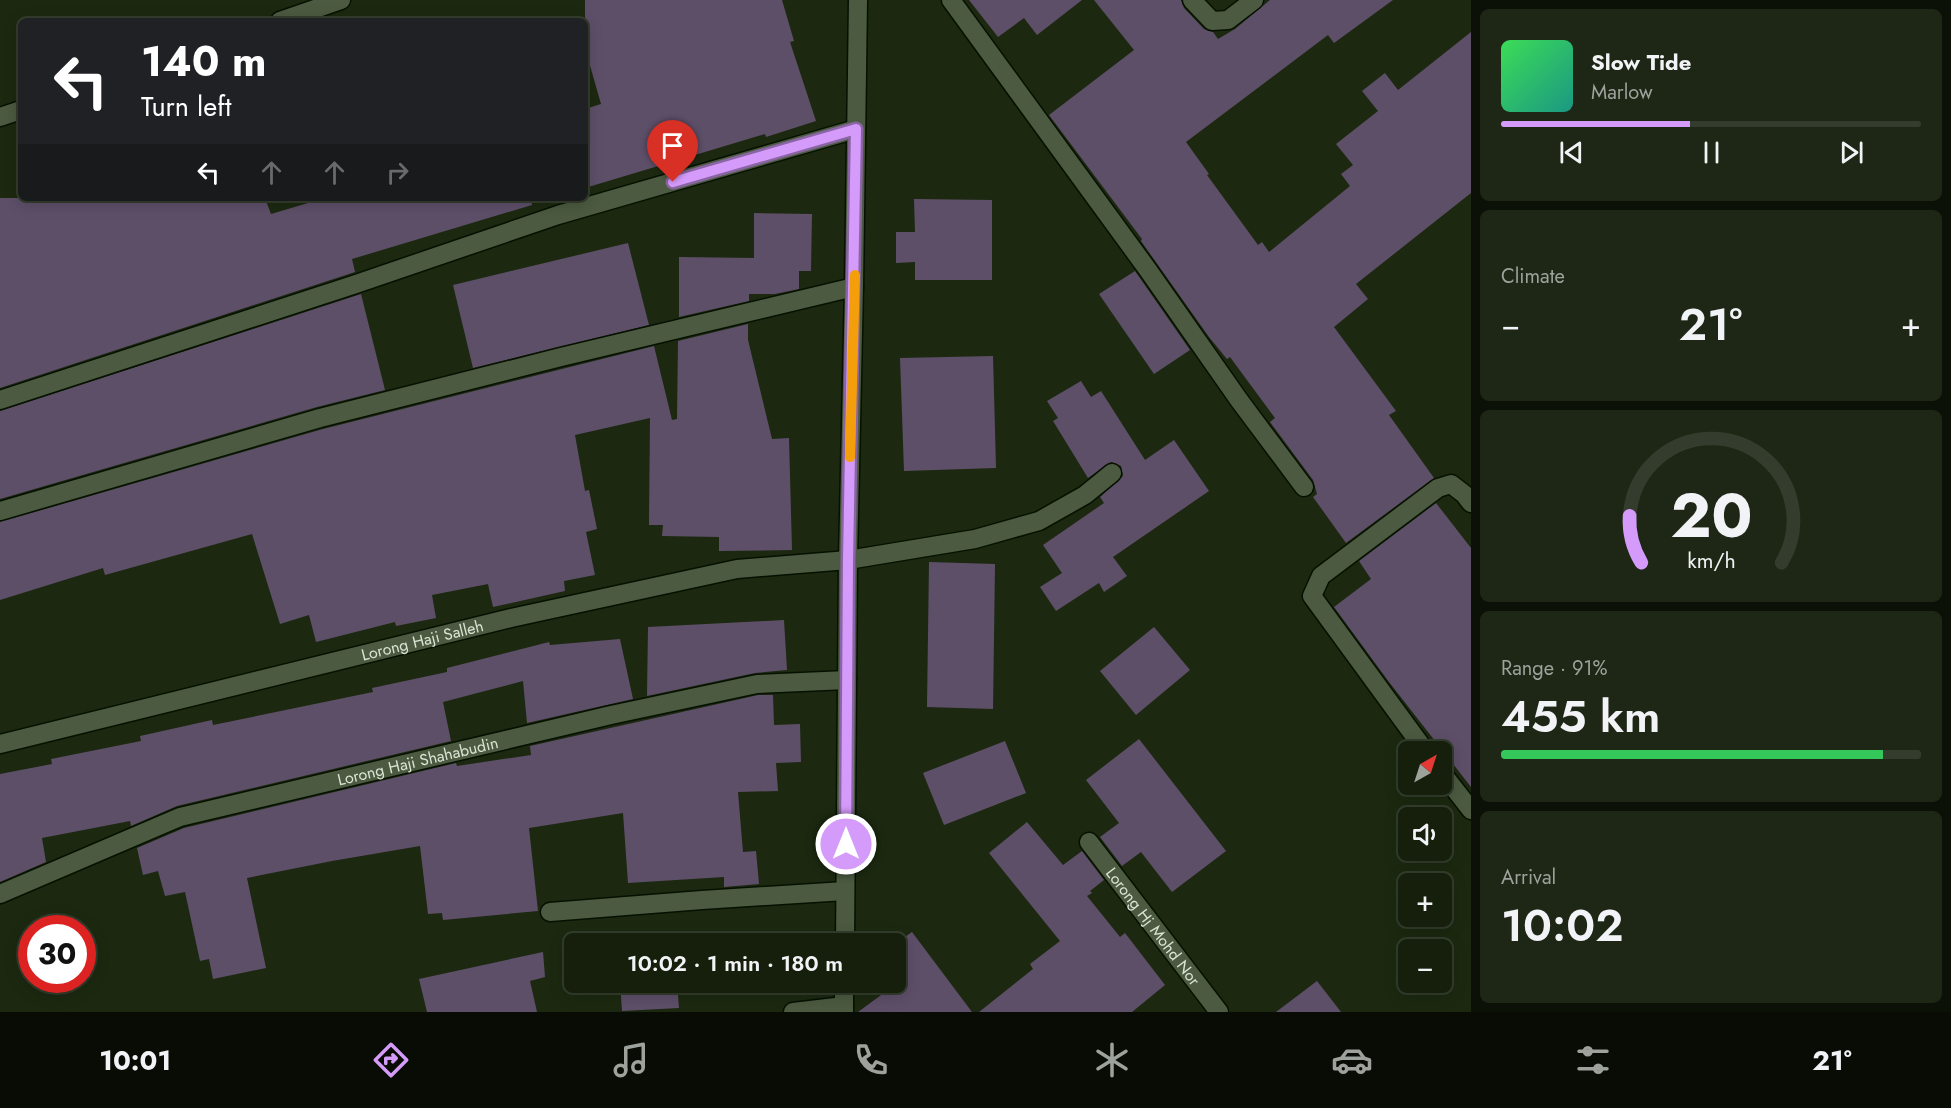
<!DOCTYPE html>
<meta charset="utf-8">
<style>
:root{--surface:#151f0c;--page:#1e2715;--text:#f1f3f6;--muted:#9da29d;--line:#343d2d;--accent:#d59bfb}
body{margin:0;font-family:Jost,sans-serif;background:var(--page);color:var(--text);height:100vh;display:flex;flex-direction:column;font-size:22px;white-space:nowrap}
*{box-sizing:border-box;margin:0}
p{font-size:20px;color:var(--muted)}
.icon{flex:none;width:33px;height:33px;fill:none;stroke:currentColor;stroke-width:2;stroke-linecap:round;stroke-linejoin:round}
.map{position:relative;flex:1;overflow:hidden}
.details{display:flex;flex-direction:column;gap:9px;padding:9px;background:#0c1107;width:480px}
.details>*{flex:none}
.hud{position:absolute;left:18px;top:18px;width:570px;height:183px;border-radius:9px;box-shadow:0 3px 15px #0003,0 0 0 2px var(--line);background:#202124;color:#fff;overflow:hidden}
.needle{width:39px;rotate:39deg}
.controls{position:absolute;left:1398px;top:741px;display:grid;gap:12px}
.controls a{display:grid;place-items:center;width:54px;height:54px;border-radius:9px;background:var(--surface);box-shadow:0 3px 15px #0003,0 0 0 2px var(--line);font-size:30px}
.speed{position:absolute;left:18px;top:915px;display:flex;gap:12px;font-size:30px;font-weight:700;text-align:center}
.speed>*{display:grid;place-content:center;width:78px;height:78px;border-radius:50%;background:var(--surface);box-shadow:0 3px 15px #0003,0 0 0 2px var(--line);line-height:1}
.speed .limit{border:9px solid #d22;background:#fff;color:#111}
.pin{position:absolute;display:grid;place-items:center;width:51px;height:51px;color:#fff;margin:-62px -26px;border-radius:50% 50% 50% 0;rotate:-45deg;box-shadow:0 0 6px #0007}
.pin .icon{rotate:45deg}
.me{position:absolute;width:66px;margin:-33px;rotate:0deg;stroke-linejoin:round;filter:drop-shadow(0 0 4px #0008)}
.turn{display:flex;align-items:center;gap:21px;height:126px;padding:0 24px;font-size:27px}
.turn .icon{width:78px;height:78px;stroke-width:2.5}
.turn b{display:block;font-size:42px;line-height:51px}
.lanes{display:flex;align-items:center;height:57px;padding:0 24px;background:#0003;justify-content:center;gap:30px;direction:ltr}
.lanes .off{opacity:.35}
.big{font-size:45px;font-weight:600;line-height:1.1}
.details .tile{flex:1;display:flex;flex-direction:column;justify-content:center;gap:9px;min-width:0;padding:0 21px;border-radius:9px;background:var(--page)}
.details .dial{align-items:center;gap:0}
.dial svg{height:156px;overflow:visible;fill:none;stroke:var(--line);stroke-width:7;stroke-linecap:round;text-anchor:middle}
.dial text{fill:var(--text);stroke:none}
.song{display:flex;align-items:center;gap:18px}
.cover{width:72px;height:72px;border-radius:9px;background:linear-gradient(135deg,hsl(130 70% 55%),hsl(170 70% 35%))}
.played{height:6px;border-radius:3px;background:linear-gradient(90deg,var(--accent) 45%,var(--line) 45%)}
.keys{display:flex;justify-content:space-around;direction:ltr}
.heat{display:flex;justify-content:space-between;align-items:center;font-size:33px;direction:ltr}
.charge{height:9px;border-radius:4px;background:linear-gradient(90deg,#34c759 91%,var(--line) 0)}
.trip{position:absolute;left:564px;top:933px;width:342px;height:60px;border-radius:9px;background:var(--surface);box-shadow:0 3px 15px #0003,0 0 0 2px var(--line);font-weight:600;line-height:60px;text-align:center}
.tab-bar{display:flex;height:96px;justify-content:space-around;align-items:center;background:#080c05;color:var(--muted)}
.tab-bar .icon{width:42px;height:42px}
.tab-bar .active{color:var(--accent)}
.tab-bar b{font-size:27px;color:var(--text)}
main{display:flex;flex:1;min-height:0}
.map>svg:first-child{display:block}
</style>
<main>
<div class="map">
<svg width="1471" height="1012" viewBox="0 0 1471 1012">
<rect width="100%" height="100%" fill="#1c2910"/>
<g fill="#5e4f69">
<path d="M585,0H782L794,41L790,42L816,121L766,137L765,134L585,188V109L601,104L585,48Z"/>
<path d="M969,0H1082L1037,35L1024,18L998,37Z"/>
<path d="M1094,0H1181L1184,8L1204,29L1213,32L1218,39L1235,29L1270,0H1393L1334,43L1328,35L1186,142L1209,174L1207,175L1258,245L1262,242L1269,252L1350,186L1341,174L1353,165L1336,144L1378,111L1362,91L1385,73L1398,90L1471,32V193L1356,284L1368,299L1334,327L1396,411L1389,415L1434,478L1346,543L1313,497L1317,494L1313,480L1270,422L1275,418L1230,357L1227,359L1209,337L1141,241L1142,239L1049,115L1134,50Z"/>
<path d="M0,198H265L271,214L325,198H531L532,205L352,259L355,272L0,388Z"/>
<path d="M914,199L992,200V280H915V262L896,263V232H915Z"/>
<path d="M754,213L812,214L811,271H799V289L775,294H749V301L679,317V257L754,258Z"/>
<path d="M628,243L649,325L473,368L453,285Z"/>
<path d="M1135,271L1190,350L1154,374L1099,294Z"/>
<path d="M361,294L385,390L317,407L0,499V411Z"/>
<path d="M748,324V340L772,439L789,438L792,550L719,551V537L662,536L663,525H649L650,418L575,435L585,491L589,490L597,529L586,532L595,575L564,581L565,591L493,607L488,584L432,595L436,618L396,626L395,622L316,642L309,615L280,624L252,534L105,575L103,568L0,600V522L323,429L654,346L672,420L677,419L678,341Z"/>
<path d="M993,356L996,468L904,471L900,358Z"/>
<path d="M1081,381L1091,397L1101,391L1145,460L1174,440L1209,491L1113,557L1127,576L1104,592L1099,583L1056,611L1040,587L1062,573L1043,545L1104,503L1100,497L1123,476L1121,466L1111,462L1088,478L1053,421L1058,418L1047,401Z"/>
<path d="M1436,503L1471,548V787L1389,682L1334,607L1371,579L1359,561Z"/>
<path d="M929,562L995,564L993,709L927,707Z"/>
<path d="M784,620L787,670L755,673L647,696L648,627Z"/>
<path d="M1154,627L1190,670L1136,715L1100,671Z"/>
<path d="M620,639L633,699L527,723L523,681L443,702L451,741L177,806L131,826L130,821L42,838L46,862L0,882V774L52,764L51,759L141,741L140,736L212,720L213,725L373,692L372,688L447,672V668L549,642L550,645Z"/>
<path d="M758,695H773L774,725L800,724L801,762L776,763L778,791L738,792L743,852L756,851L759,884L724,887V877L628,883L623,813L529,828L538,911L443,920L442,913L428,914L420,846L332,861L247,878L266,968L213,979L209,959L200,961L185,892L165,896L158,871L143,875L137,848L184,828L456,763L457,766L531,755L530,746Z"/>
<path d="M1139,739L1226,851L1172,892L1141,852L1122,866L1100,837L1119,823L1086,780Z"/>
<path d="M1005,741L1026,793L944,825L923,773Z"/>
<path d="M1027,822L1063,865L1082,851L1104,880L1090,891L1092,893L1087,896L1120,937L1125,933L1165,985L1132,1012H979L1033,969L1030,964L1060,941L989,853Z"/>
<path d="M912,932L972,1012H858L896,984L895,944Z"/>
<path d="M543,952L545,977L530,981L537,1012H427L419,979Z"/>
<path d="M1317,981L1341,1012H1276Z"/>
<path d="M620,982H677L679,1008L622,1011Z"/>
</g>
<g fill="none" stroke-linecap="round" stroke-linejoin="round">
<defs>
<g id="minor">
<path d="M951,0L1148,270L1239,400L1304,487"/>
<path d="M1192,0L1212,21L1228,20L1254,0"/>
<path d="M280,21L341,0"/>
<path d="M0,117L21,110"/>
<path d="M0,400L353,285L558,215L856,129"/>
<path d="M0,511L320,418L561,357L854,287"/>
<path id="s1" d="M0,744L511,618L737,569L848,560L975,539L1039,521L1085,495L1112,473"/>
<path d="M1426,752L1312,596L1321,576L1438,488L1451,484L1464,494L1471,503"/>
<path d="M1442,773L1471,810"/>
<path id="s2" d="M1089,842L1219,1012"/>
<path id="s3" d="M0,894L180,817L611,715L757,684L847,680"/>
<path d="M550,912L702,900L845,891"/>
<path d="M845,944L848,560L854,287L858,0"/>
<path d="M793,1012L844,1006"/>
<path d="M844,1012V982"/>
</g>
</defs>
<use href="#minor" stroke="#061100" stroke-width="21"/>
<use href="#minor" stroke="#4b5a40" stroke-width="18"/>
</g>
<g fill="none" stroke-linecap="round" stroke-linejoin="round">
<defs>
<path id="route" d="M673,182L856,129L848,560L846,844"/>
</defs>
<use href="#route" stroke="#8a65a3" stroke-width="15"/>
<use href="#route" stroke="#d59bfb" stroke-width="10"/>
<path stroke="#f59e0b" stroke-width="10" d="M850,457L855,275"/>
</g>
<g text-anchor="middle" stroke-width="4.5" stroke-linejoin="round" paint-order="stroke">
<g font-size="16" fill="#dbe5d5" stroke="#121f07">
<text dy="6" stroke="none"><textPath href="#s1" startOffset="435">Lorong Haji Salleh</textPath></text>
<text dy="6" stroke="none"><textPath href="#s3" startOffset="440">Lorong Haji Shahabudin</textPath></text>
<text dy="6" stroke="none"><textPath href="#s2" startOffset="106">Lorong Hj Mohd Nor</textPath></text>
</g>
</g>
</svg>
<div class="controls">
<a><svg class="needle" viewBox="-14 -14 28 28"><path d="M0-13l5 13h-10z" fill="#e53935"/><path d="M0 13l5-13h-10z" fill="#9da29d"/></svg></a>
<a><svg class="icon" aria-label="sound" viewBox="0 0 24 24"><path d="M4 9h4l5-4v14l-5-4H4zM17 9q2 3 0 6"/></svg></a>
<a>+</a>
<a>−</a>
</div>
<div class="speed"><div class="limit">30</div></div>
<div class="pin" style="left:673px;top:182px;background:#d93025"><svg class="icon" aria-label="arrive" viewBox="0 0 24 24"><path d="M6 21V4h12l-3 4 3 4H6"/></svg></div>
<svg class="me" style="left:846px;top:844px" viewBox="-20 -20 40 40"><circle r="17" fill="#d59bfb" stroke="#fff" stroke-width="3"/><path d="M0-11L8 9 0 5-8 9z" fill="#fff"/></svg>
<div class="trip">10:02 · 1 min · 180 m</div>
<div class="hud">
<div class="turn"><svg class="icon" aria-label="left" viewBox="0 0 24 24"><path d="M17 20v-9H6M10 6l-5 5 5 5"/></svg><div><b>140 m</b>Turn left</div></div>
<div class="lanes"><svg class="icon" aria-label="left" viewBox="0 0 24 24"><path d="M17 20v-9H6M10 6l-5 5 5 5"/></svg><svg class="icon off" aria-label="ahead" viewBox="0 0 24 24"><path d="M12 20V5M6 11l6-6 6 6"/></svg><svg class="icon off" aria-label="ahead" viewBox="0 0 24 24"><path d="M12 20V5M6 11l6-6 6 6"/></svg><svg class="icon off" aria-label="right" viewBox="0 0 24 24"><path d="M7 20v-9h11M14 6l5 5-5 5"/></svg></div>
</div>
</div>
<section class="details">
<div class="tile">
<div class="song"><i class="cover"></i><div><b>Slow Tide</b><p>Marlow</p></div></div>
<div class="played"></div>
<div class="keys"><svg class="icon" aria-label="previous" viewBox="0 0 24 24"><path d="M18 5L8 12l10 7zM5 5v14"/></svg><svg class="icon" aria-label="pause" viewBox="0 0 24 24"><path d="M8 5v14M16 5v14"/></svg><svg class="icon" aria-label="next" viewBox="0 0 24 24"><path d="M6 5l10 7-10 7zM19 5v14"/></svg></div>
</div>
<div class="tile"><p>Climate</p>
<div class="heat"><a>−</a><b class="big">21°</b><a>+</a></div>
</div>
<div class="tile dial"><svg viewBox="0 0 100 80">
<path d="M14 69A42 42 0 1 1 86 69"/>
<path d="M14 69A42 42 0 0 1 8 45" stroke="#d59bfb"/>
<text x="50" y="56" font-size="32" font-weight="700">20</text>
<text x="50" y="72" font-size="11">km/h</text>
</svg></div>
<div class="tile"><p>Range · 91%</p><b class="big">455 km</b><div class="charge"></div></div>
<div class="tile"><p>Arrival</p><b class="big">10:02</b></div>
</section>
</main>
<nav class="tab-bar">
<b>10:01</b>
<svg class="icon active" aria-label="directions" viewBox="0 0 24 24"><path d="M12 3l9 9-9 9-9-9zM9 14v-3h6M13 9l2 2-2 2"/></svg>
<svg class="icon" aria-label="music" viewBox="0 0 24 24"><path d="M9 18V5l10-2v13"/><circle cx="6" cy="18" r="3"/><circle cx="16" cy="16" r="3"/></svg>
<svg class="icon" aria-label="phone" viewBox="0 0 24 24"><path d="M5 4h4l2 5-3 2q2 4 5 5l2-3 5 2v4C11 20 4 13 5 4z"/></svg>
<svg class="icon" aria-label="climate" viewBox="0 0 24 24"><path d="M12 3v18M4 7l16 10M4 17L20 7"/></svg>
<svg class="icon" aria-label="car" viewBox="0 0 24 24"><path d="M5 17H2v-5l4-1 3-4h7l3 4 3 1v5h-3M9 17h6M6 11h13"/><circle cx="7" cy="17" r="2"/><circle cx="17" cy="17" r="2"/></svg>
<svg class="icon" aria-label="filters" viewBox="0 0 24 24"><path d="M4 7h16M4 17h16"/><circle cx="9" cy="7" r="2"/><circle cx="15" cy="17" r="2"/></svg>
<b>21°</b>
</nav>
